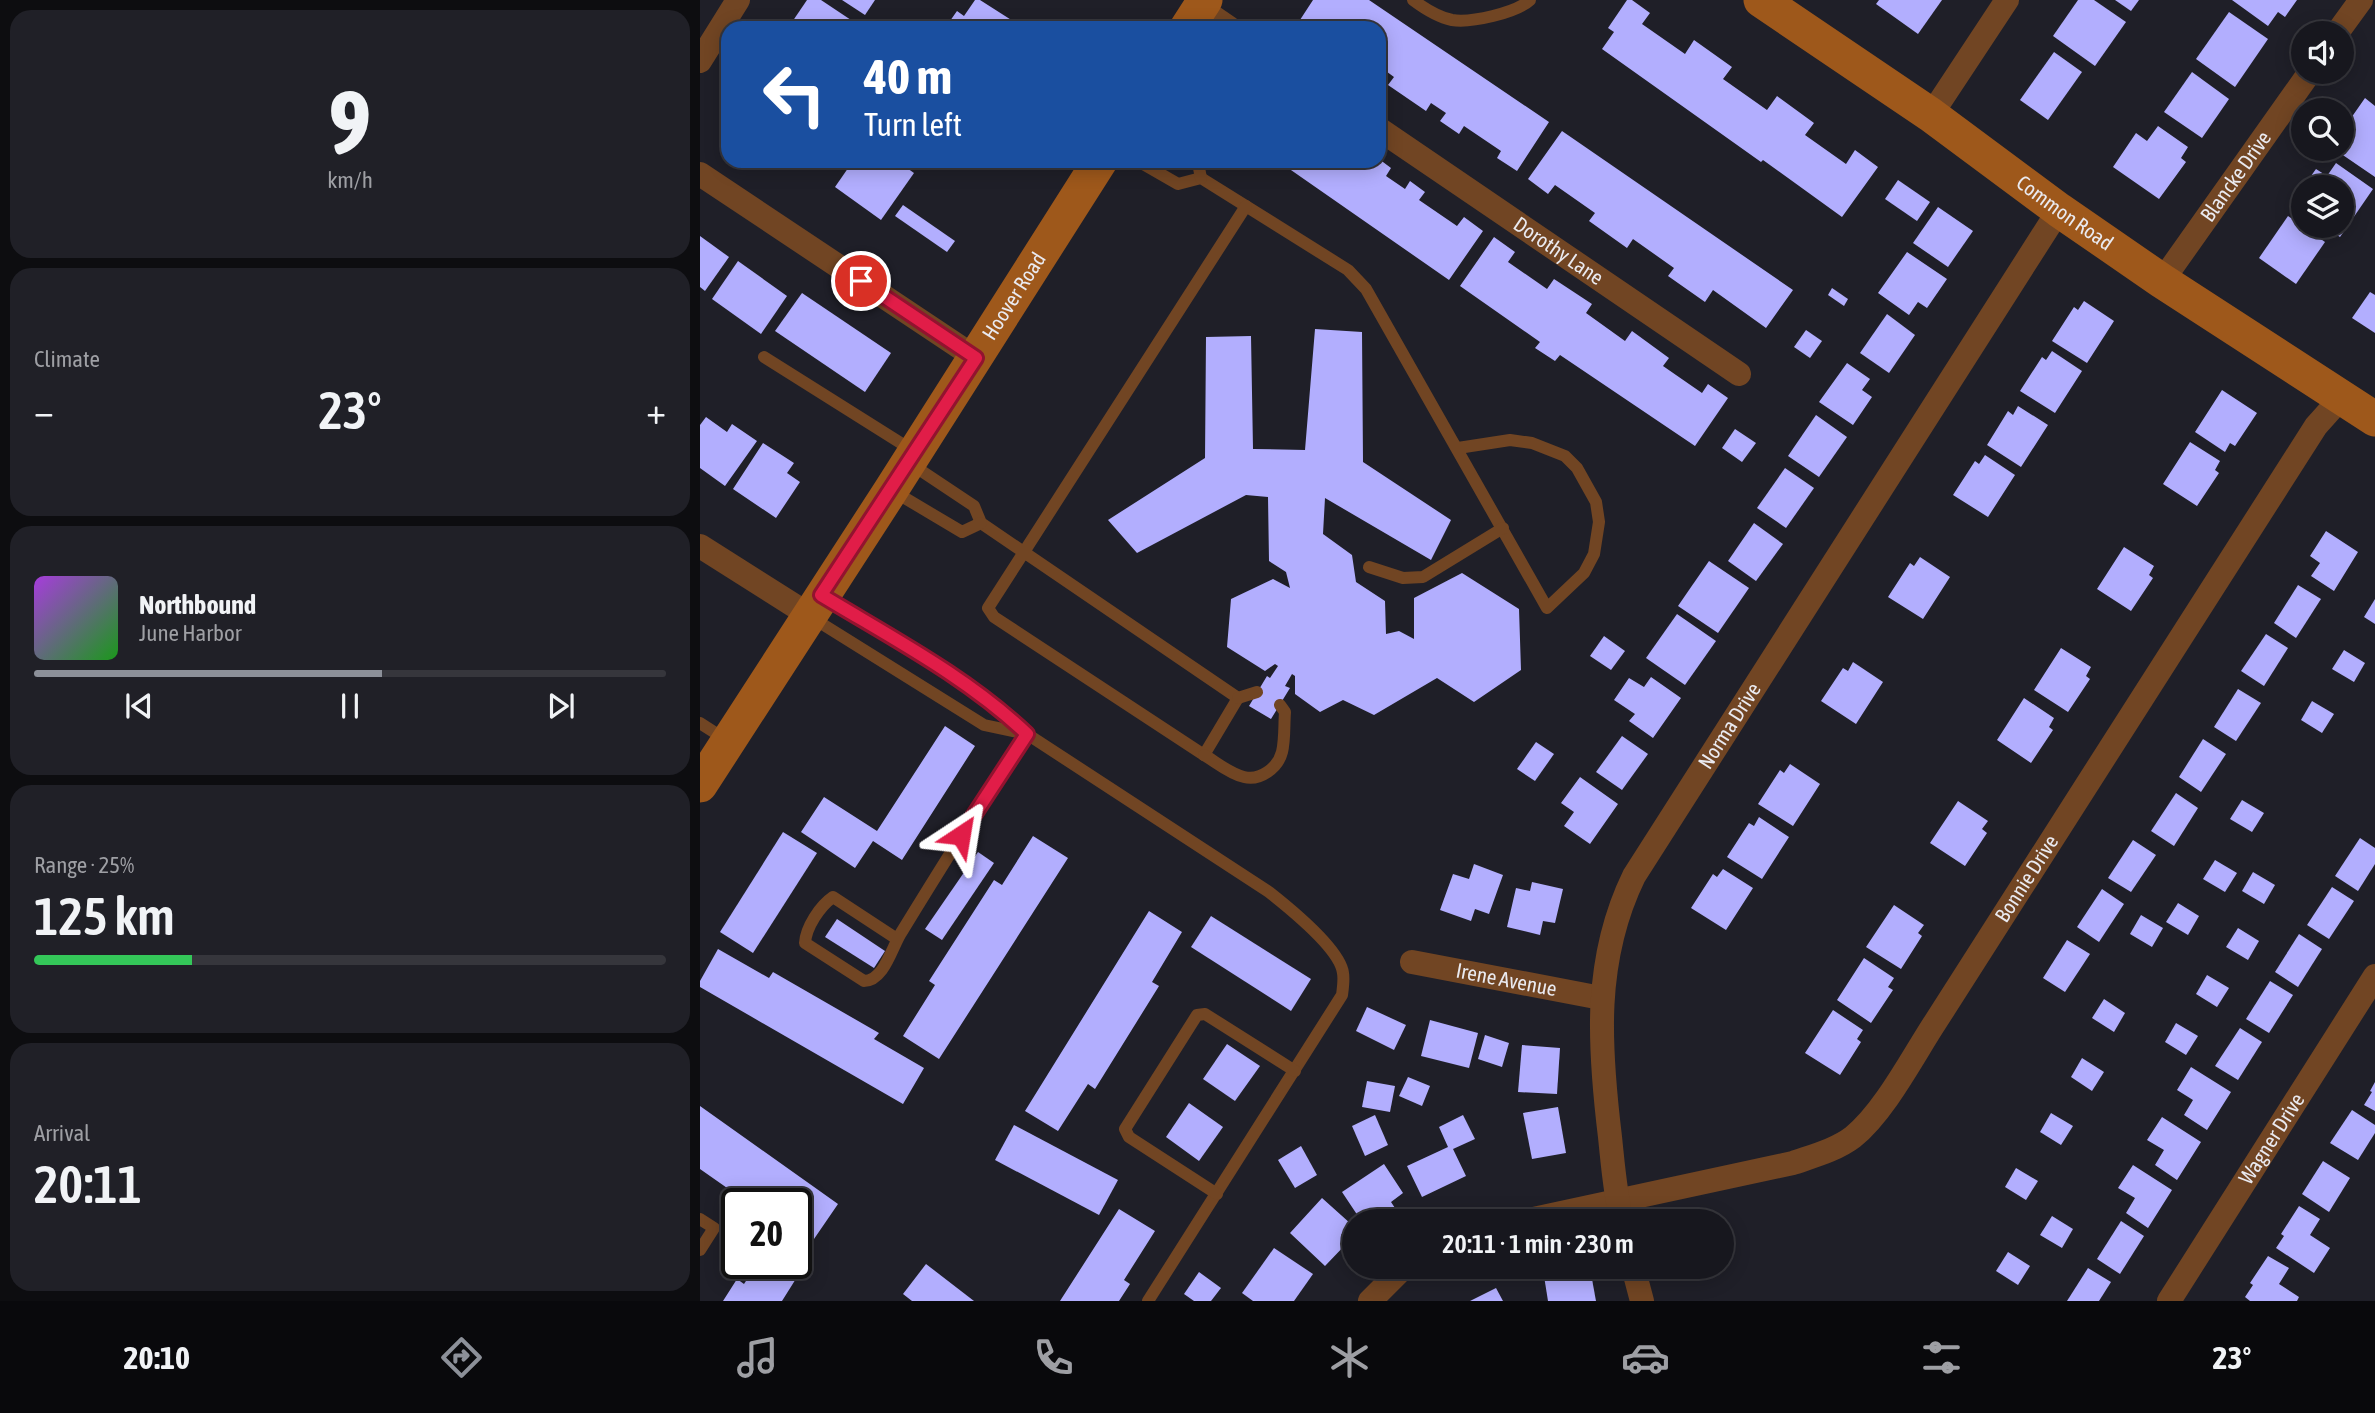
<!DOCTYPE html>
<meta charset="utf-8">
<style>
:root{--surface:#17171e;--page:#202027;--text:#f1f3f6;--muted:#9e9fa4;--line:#36363c;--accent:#8c9099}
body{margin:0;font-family:"Asap Condensed",sans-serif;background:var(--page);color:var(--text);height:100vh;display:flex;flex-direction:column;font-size:26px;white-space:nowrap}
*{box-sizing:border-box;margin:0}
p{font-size:23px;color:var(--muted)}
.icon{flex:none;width:38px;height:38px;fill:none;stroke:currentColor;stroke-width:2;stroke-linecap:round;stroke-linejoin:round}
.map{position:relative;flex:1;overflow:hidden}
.drawer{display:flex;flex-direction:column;gap:10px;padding:10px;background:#0d0d10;width:700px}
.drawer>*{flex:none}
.banner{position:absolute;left:21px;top:21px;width:665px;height:147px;border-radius:21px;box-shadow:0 4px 18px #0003,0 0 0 2px var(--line);background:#1a4fa0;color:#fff;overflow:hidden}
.fabs{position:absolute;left:1591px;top:21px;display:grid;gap:14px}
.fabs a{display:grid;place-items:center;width:63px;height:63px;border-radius:50%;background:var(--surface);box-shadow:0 4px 18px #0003,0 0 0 2px var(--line);font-size:35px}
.speed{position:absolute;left:21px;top:1188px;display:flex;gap:14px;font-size:35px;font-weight:700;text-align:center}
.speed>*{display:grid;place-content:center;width:91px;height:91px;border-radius:50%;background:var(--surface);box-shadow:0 4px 18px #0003,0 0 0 2px var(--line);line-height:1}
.speed .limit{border:4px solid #111;border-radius:10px;background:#fff;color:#111}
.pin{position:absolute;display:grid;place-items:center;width:60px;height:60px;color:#fff;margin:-30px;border:4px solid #fff;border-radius:50%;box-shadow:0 2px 7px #0007}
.me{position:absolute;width:77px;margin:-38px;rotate:33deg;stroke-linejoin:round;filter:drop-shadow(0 0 5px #0008)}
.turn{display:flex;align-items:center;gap:24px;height:147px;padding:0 28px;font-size:32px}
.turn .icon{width:91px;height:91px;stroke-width:2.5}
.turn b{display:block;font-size:49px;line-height:60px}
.big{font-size:52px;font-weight:600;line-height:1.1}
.drawer .widget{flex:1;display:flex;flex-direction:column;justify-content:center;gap:10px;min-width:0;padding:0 24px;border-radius:21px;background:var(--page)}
.drawer .dial{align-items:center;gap:0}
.dial b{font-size:91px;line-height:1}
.song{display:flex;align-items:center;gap:21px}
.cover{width:84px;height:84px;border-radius:10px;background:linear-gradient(135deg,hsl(280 70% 55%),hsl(120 70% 35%))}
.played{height:7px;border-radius:4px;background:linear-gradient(90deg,var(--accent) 55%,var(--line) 55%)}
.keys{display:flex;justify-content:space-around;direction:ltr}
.heat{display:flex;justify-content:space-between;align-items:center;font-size:38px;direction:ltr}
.charge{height:10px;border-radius:5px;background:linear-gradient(90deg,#34c759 25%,var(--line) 0)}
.trip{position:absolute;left:642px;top:1209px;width:392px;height:70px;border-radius:35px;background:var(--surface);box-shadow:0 4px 18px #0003,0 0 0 2px var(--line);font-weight:600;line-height:70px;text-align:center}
.tab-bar{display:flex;height:112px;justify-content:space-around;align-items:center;background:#09090c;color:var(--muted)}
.tab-bar .icon{width:49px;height:49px}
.tab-bar .active{color:var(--accent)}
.tab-bar b{font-size:32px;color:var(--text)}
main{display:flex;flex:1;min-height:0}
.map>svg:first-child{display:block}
</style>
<main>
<section class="drawer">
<div class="widget dial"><b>9</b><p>km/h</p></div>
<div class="widget"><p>Climate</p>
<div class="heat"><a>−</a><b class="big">23°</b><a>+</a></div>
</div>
<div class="widget">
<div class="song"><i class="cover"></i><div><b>Northbound</b><p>June Harbor</p></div></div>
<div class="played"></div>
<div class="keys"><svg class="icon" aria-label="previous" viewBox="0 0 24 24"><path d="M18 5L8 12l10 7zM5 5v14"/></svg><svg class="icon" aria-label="pause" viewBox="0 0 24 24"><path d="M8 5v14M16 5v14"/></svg><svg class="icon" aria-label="next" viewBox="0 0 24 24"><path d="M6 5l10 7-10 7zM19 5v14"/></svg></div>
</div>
<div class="widget"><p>Range · 25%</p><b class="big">125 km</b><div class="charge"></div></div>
<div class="widget"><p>Arrival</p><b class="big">20:11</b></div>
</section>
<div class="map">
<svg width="1675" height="1301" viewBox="0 0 1675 1301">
<rect width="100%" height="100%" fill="#1f1f28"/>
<g fill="#b2aefe">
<path d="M107,0H121L151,20L145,28H88Z"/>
<path d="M142,0H175L165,15Z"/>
<path d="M275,0H280L324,28H245L257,11L264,16Z"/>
<path d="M613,0H669L849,122L817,171L797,158L801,151L764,126L759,134L740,121L746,113L731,103L726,111L688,85L694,77L679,66V28H606L598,23Z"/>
<path d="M927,0H932L950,13L942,24L985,54L994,40L1032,67L1023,79L1067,110L1077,96L1114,123L1105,135L1146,164L1155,150L1178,167L1142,217L1063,160L1061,162L902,49L914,32L908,28Z"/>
<path d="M1179,0H1242L1218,34L1176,4Z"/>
<path d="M1378,0H1394L1426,22L1395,66L1353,36Z"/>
<path d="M1415,0H1439L1431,11Z"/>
<path d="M1532,0H1597L1585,17L1578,12L1568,26Z"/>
<path d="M1529,12L1568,39L1535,87L1496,59Z"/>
<path d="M1354,52L1382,72L1348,120L1320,100Z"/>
<path d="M1492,72L1529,99L1502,138L1464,112Z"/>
<path d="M1665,98L1675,106V177L1634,149H1642V131Z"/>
<path d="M1458,126L1488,147L1481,158L1486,162L1459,199L1413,167L1436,133L1447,141Z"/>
<path d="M862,131L1093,290L1066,328L1013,290L1005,302L968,276L974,268L933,239L927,248L889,221L895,213L855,185L848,194L828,179Z"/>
<path d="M679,159L691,168L686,176L705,189L710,181L725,192L719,200L757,226L764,217L783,231L749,280L578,161Z"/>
<path d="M153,161H197L214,173L181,220L135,187Z"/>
<path d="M1636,163L1673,189L1640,237L1623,226H1642V187H1603L1616,169L1627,176Z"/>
<path d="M1198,180L1230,202L1217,221L1185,199Z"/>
<path d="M1603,188V211L1592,204Z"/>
<path d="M203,205L255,241L247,252L195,216Z"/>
<path d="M1238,207L1273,231L1248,267L1213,243Z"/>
<path d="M1588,216L1625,242L1596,284L1559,258Z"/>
<path d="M0,236L29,257L5,291L0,287Z"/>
<path d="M794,237L815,252L808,262L847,289L854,279L892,304L886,313L925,341L932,331L969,358L963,366L1002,393L1008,384L1028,398L995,446L860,355L855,361L835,348L840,342L760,286Z"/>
<path d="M1207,252L1247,279L1227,308L1218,302L1209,315L1178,293Z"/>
<path d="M38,261L87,296L61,334L12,299Z"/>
<path d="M1132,288L1148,299L1144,306L1128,295Z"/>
<path d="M1670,292L1675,295V333L1652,318Z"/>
<path d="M102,293L191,353L165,392L75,331Z"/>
<path d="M1384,301L1414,321L1387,363L1352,341L1374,307L1378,310Z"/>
<path d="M1187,314L1215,335L1189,373L1160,353Z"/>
<path d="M615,329L662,332L663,462L751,520L731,560L625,498L623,534L652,555L656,582L685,601L686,634L699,631L714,639V598L762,573L819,609L821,670L774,702L737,678L674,715L643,700L620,712L595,694V676L592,674L585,686L590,688L571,719L549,706L567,676L570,678L578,666L575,664L565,671L527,647L531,599L573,579L590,588L586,572L569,561L568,497L546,495L437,553L408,520L505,458L506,337L551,336L553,449L605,450Z"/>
<path d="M1106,330L1122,341L1110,358L1094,347Z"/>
<path d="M1352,351L1382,371L1355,413L1320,391L1342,357L1346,360Z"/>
<path d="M1147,363L1170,379L1162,390L1172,397L1153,425L1119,402Z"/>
<path d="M1522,390L1557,413L1535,446L1530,443L1525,452L1495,432Z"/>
<path d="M1318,406L1348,425L1321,467L1287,445L1308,411L1313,415Z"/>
<path d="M1116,415L1147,437L1119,477L1088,456Z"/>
<path d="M6,417L27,432L32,424L57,441L25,486L0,468V425Z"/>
<path d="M1035,429L1056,443L1042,462L1022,448Z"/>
<path d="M1490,442L1520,461L1515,470L1519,473L1497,506L1463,484Z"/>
<path d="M63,443L94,463L87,473L100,482L76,518L33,489Z"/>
<path d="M1285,455L1315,475L1288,517L1253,495L1275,461L1279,464Z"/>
<path d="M1085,468L1114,488L1086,528L1057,508Z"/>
<path d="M1054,523L1083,544L1056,581L1028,561Z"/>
<path d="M1626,531L1658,552L1634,591L1611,576L1620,563L1610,556Z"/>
<path d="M1424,547L1454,566L1449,575L1453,578L1431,611L1397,589Z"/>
<path d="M1220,557L1250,577L1223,619L1188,597L1210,563L1214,566Z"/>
<path d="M1009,561L1049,588L1018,633L978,606Z"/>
<path d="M1598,585L1621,599L1596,638L1574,623Z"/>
<path d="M1675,599V624L1664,617Z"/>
<path d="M977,614L1016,641L985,685L946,658Z"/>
<path d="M1566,634L1588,648L1564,686L1541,671Z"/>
<path d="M904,636L925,651L911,670L890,656Z"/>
<path d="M1361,648L1391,667L1386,676L1390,679L1368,712L1334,690Z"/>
<path d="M1644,650L1665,663L1654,682L1632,669Z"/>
<path d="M1153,662L1183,682L1156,724L1121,701L1143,668L1148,671Z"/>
<path d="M951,677L981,698L953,738L929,721L935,714L914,700L929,678L944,687Z"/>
<path d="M1538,689L1561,703L1536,741L1514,727Z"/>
<path d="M1324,698L1354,718L1349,727L1353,730L1331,763L1297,740Z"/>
<path d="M1612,701L1634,714L1622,733L1601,720Z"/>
<path d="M245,726L275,746L202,860L173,841L155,868L101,832L124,797L177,831Z"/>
<path d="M922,736L948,754L922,790L896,772Z"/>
<path d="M1503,739L1526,754L1501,792L1479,777Z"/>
<path d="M836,742L854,754L835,781L817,769Z"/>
<path d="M1090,764L1120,784L1093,826L1058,804L1080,770L1084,773Z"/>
<path d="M880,777L918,804L890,844L864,826L874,812L861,803Z"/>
<path d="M1476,793L1498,808L1474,846L1451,831Z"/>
<path d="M1542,800L1564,813L1552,832L1530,819Z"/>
<path d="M1258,801L1288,821L1282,829L1287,833L1265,866L1230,843Z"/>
<path d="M1059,817L1089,837L1062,879L1027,857L1049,823L1054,826Z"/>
<path d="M83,832L117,853L53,953L20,932Z"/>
<path d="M333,836L368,858L239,1059L203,1036L235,985L229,981L294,880L302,885Z"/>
<path d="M1660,838L1675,848V864L1658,891L1635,876Z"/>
<path d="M1433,840L1456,855L1431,892L1408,878Z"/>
<path d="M278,852L294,863L242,940L225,929Z"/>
<path d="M1515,860L1537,873L1525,892L1503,879Z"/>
<path d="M774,864L803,875L789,914L775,909L771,921L740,910L753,874L769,879Z"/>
<path d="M1023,869L1053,888L1026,930L991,908L1013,874L1017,877Z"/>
<path d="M1553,872L1575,885L1564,904L1542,891Z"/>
<path d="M832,882L863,889L855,923L843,921L840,935L807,927L816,888L830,891Z"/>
<path d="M1632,887L1654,901L1629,939L1607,925Z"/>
<path d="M1402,889L1424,904L1399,942L1377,927Z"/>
<path d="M1478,903L1499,916L1488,935L1466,922Z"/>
<path d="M1194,905L1224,925L1218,933L1222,936L1201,969L1166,947Z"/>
<path d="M449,911L482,932L452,982L459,986L395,1089L388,1084L358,1131L325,1111Z"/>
<path d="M1441,915L1463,928L1452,947L1430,934Z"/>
<path d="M511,916L611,979L591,1011L491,947Z"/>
<path d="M137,919L185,951L174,968L125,937Z"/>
<path d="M1538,928L1559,941L1548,960L1526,947Z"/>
<path d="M1599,934L1622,949L1598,987L1575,972Z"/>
<path d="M1367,940L1390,954L1365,992L1343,978Z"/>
<path d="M18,949L69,978L73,972L179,1033L174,1039L224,1068L203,1104L0,987V981Z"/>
<path d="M1164,958L1194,978L1188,987L1193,990L1171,1023L1137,1000Z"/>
<path d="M1507,975L1529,988L1517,1007L1496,994Z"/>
<path d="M1570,981L1593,995L1569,1033L1546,1019Z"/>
<path d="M1404,999L1425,1013L1414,1032L1392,1018Z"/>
<path d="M667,1007L706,1025L694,1050L656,1031Z"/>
<path d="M1133,1010L1163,1030L1157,1039L1161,1042L1140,1075L1105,1053Z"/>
<path d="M730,1020L778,1033L769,1068L721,1056Z"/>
<path d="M1476,1023L1498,1036L1486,1055L1465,1042Z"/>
<path d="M1540,1028L1562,1042L1538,1080L1515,1066Z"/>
<path d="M785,1035L809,1043L802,1067L778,1059Z"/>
<path d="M527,1044L560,1066L535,1101L503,1079Z"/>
<path d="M822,1045L860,1048L857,1094L818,1092Z"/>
<path d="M1382,1058L1404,1072L1392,1091L1371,1077Z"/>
<path d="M1491,1067L1531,1092L1507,1130L1484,1115L1493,1100L1477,1090Z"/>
<path d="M708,1077L730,1086L722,1106L699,1096Z"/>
<path d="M667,1081L695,1086L690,1112L662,1107Z"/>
<path d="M1675,1082V1111L1664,1105L1672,1092L1670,1091Z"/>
<path d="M489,1103L523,1127L499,1161L466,1137Z"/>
<path d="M0,1106L138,1204L114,1239L96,1226V1204H50L0,1169Z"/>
<path d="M858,1107L866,1153L832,1159L823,1113Z"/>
<path d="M1652,1110L1675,1125V1133L1658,1160L1630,1143Z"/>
<path d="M1351,1113L1373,1126L1361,1145L1340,1132Z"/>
<path d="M675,1115L688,1145L665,1156L652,1126Z"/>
<path d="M763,1115L775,1139L753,1149L766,1176L722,1197L707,1166L748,1147L739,1127Z"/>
<path d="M1462,1117L1501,1142L1477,1180L1455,1165L1464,1150L1447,1140Z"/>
<path d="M314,1125L418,1180L399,1215L295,1160Z"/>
<path d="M601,1146L617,1175L595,1188L578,1160Z"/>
<path d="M1623,1161L1650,1178L1629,1212L1602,1194Z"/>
<path d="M684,1164L703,1193L691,1202L697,1211L682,1222H662L642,1192Z"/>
<path d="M1433,1165L1472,1190L1448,1228L1426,1213L1435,1198L1418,1188Z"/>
<path d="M1316,1168L1338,1181L1326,1200L1305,1187Z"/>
<path d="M622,1198L651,1224L641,1235L648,1242L625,1266L590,1233Z"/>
<path d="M1599,1206L1620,1219L1610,1235L1630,1248L1614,1273L1576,1248L1584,1236L1581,1234Z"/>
<path d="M419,1209L455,1231L424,1280L430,1284L419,1301H360Z"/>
<path d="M1352,1216L1373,1229L1362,1248L1340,1235Z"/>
<path d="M1421,1221L1444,1236L1420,1274L1397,1259Z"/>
<path d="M574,1248L613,1274L594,1301H553L542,1293Z"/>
<path d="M96,1250L109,1258L82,1301H23L37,1279L44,1284L57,1264H96Z"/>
<path d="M1308,1252L1330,1266L1318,1285L1296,1271Z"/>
<path d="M1568,1256L1589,1268L1579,1284L1599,1297L1597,1301H1550L1545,1297L1553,1285L1550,1283Z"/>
<path d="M226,1264L274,1301H212L203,1294Z"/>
<path d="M890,1268L896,1301H848L844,1276Z"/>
<path d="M1388,1268L1411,1282L1399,1301H1367Z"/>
<path d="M499,1272L521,1288L511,1301H494L484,1294Z"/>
<path d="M796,1288L803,1301H770Z"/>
</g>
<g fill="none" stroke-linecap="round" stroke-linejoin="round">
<g stroke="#714523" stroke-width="12">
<path d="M713,0C725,9 737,17 752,20C771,23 816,13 830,0"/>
<path d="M438,161L478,184L501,178L648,270L666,289L847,608L884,573L894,554L899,522L896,502L877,468L865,456L832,443L810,440L758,448"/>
<path d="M495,161L498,163L501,178"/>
<path d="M64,357L215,452"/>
<path d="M211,464L274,506L281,523L538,698L504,755L294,617L288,608L324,552L546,206"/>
<path d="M193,491L262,532L281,523"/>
<path d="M669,567L703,578L723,577L803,528"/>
<path d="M125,598C194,640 268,678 327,734L569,892C588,907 640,949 643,973C644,979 643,988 642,995L448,1301"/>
<path d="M111,617L284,725L327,734"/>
<path d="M538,698L557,692"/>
<path d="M0,723L28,741"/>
<path d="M504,755C516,762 530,774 544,777C560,781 578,768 582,752C585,740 584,724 585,712L580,705"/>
<path d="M197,939L133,897C120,906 106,927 105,943L164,981C184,981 192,947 201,933C242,866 284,799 327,734"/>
<path d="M517,1194L429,1137L425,1129L497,1015L505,1014L595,1071"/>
<path d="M0,1219L14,1228L0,1250"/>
</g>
<g stroke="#714523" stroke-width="24">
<path d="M500,8L529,28"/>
<path d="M1637,33L1661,0"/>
<path d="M0,61L38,0"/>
<path d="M1231,115L1307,0"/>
<path id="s1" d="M679,129L1039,374"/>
<path d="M0,174L276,358"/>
<path id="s2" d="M1462,281L1610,72"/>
<path d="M0,546L109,615"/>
<path id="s3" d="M712,962L901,998"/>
<path id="s4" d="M819,1222L1093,1163C1113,1156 1136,1150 1153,1137C1185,1111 1213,1056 1236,1021L1616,426L1642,397"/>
<path id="s5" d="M922,1222C915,1194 913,1165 910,1137C899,1046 893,960 934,876L1359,210"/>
<path d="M933,1267L942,1301"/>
<path d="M670,1301L704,1267"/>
<path id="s6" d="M1469,1301L1675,976"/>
</g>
<g stroke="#9e581b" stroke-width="35">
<path id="s7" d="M1061,0L1231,115L1359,210L1462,281L1675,419"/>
<path d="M487,28L505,0"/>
<path id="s8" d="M0,785L191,490L400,161"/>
</g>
</g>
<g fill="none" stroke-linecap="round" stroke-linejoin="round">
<defs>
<path id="route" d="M161,281L276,358L121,595C192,638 267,677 327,734L261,835"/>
</defs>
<use href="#route" stroke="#92132f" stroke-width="18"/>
<use href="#route" stroke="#e11d48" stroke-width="12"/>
</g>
<g text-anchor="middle" stroke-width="7" stroke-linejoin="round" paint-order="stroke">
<g font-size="21" fill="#eaeaf0" stroke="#16161e">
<text dy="7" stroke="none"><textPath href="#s2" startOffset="128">Blancke Drive</textPath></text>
<text dy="7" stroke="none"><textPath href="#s7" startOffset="371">Common Road</textPath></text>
<text dy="7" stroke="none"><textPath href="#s1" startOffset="217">Dorothy Lane</textPath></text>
<text dy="7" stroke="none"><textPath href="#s8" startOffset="581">Hoover Road</textPath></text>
<text dy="7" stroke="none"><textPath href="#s5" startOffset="530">Norma Drive</textPath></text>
<text dy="7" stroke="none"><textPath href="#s4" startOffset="658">Bonnie Drive</textPath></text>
<text dy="7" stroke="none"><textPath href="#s3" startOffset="96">Irene Avenue</textPath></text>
<text dy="7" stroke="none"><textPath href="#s6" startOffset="192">Wagner Drive</textPath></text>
</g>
</g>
</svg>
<div class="fabs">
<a><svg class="icon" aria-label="sound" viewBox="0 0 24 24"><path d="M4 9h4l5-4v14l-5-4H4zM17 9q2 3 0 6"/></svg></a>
<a><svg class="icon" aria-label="search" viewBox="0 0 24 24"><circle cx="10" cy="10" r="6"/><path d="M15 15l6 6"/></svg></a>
<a><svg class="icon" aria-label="layers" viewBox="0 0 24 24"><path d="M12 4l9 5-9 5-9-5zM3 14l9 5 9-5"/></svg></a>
</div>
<div class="speed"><div class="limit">20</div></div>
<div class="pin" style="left:161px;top:281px;background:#d93025"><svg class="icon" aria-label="arrive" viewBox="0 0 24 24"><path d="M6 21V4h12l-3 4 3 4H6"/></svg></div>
<svg class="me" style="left:261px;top:835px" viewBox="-20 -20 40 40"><path d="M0-17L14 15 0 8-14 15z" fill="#e11d48" stroke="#fff" stroke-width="4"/></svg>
<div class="trip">20:11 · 1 min · 230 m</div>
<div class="banner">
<div class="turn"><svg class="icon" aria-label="left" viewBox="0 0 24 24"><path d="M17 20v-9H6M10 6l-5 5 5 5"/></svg><div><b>40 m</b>Turn left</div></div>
</div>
</div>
</main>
<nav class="tab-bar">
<b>20:10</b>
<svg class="icon active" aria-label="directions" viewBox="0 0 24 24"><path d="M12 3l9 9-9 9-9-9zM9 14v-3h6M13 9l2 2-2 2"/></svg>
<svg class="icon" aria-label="music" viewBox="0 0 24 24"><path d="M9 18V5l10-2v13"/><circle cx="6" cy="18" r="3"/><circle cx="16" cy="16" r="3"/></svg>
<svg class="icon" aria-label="phone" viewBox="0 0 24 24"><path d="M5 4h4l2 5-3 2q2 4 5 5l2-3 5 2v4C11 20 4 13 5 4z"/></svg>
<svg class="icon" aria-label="climate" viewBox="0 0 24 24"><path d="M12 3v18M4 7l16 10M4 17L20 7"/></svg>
<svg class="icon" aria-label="car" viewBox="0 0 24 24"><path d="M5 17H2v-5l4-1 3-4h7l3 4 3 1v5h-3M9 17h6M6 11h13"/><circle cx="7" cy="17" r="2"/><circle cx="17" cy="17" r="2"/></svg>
<svg class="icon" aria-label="filters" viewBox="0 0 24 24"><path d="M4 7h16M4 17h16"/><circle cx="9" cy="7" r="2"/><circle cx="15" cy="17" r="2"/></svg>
<b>23°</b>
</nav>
